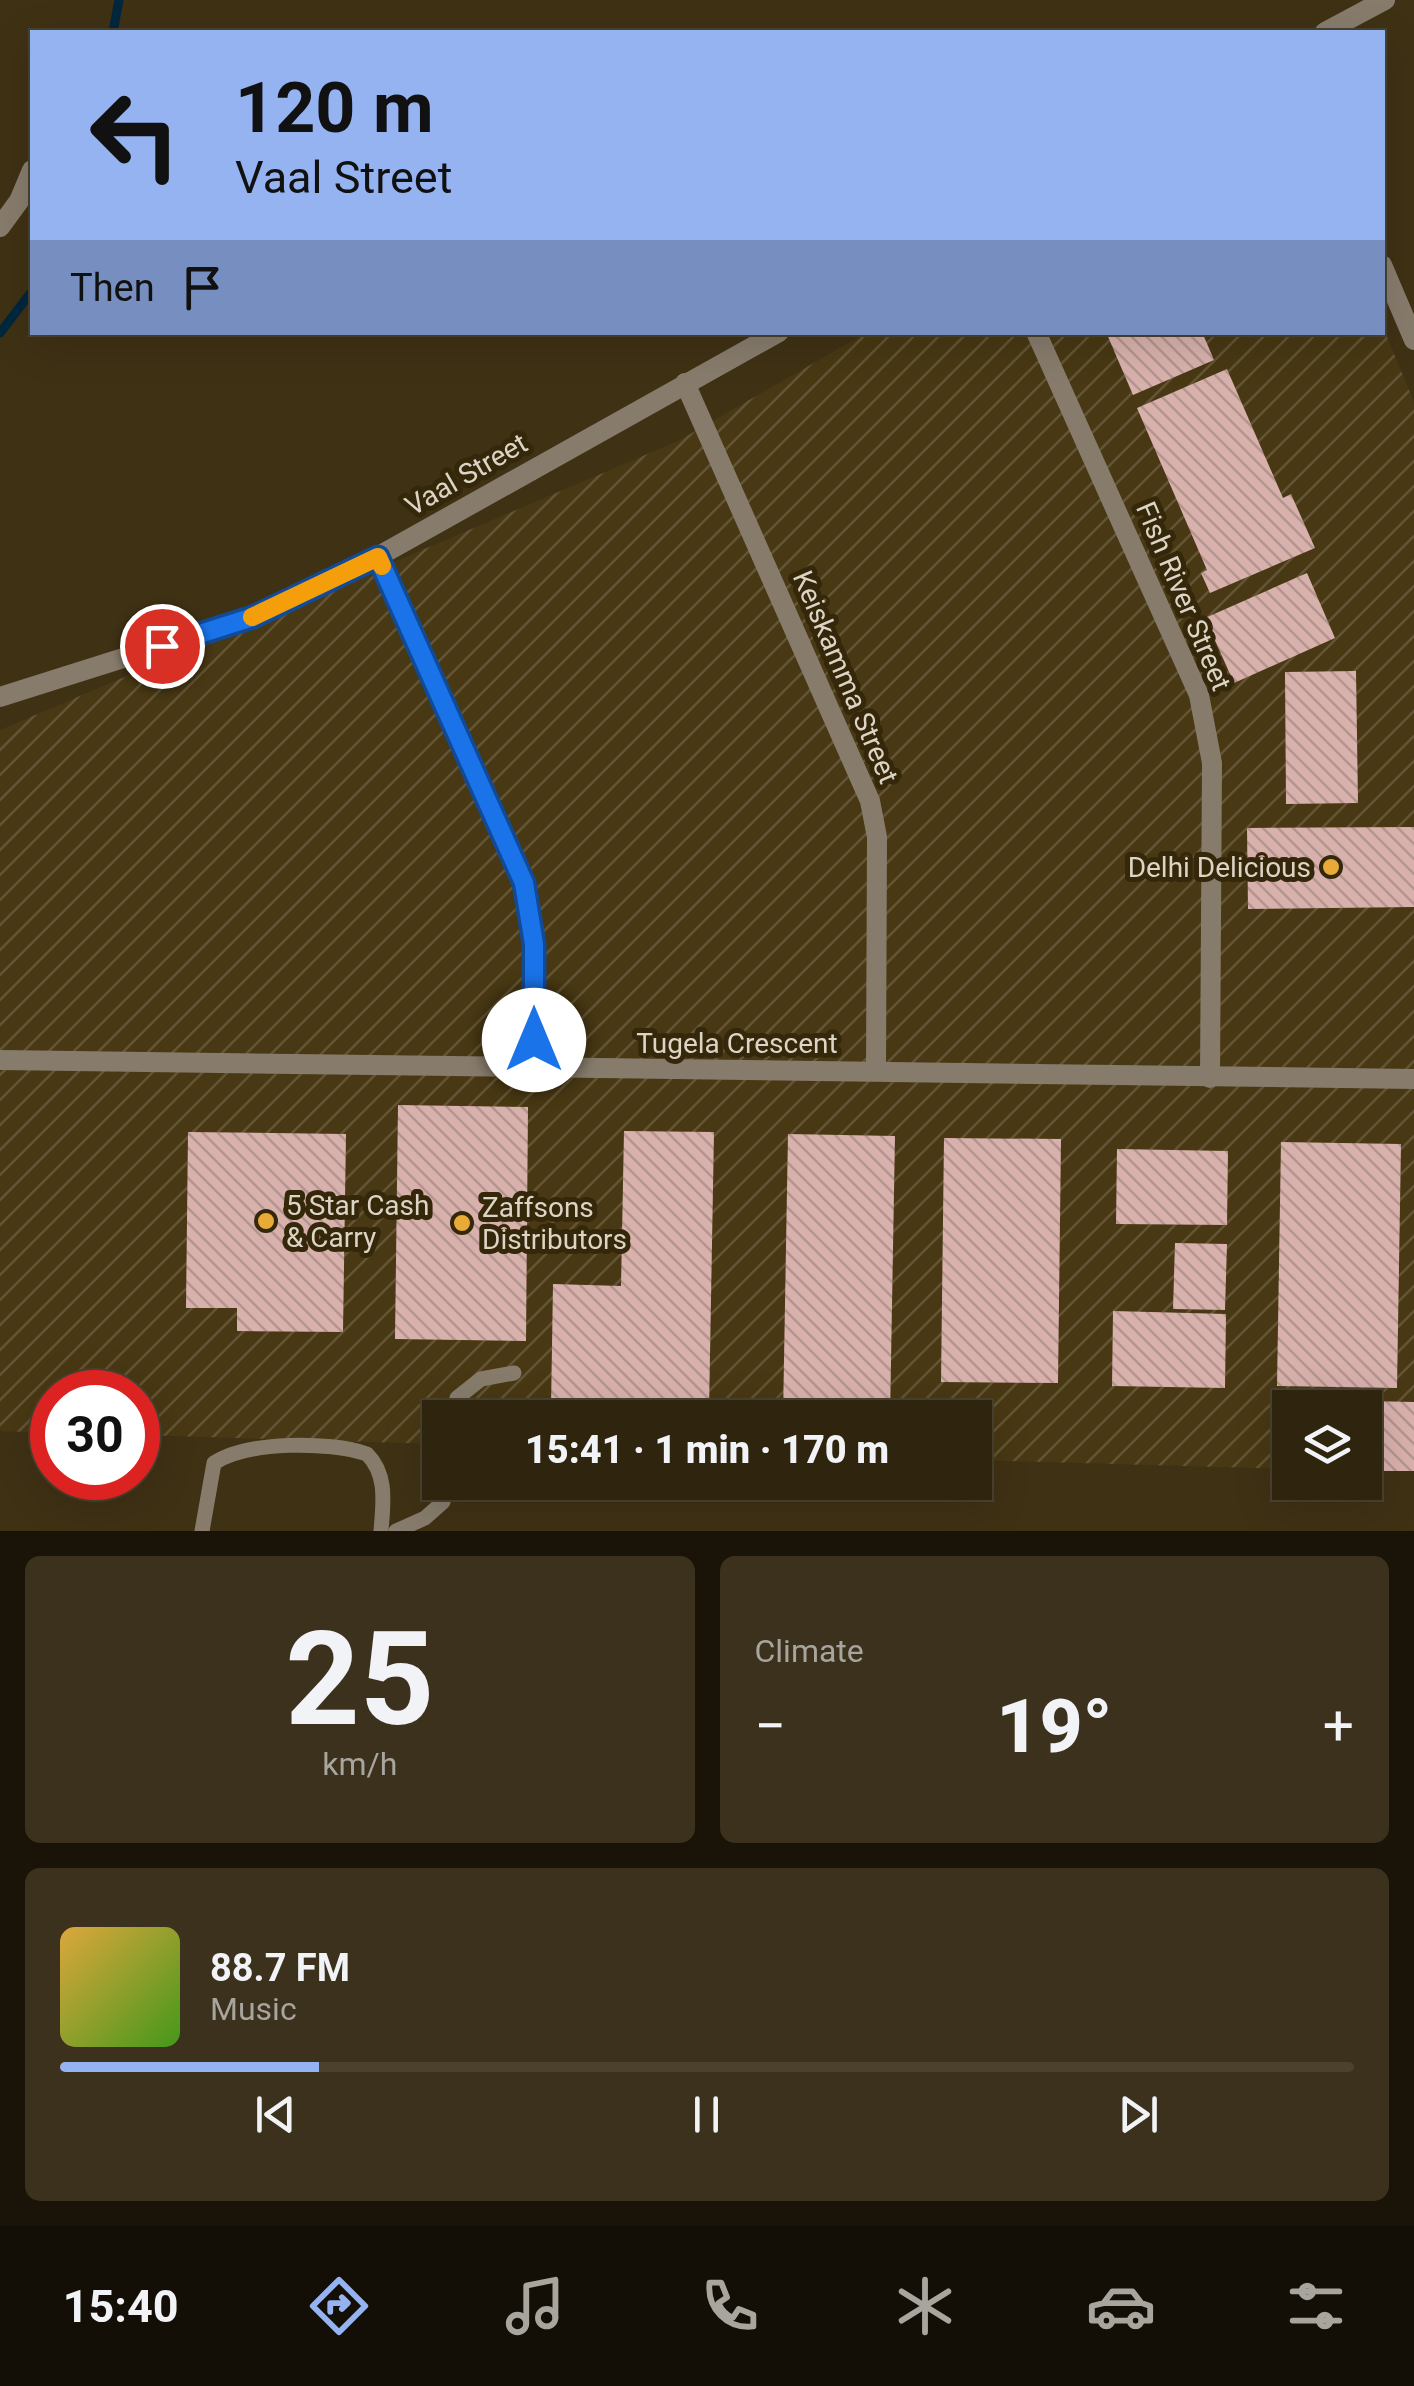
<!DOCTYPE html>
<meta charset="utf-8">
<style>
:root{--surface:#2f250f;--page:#3b311d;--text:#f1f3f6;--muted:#a7a59e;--line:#4a422f;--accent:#95b2f1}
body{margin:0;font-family:Roboto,sans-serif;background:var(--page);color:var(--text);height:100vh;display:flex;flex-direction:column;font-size:38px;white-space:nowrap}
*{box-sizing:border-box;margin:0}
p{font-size:32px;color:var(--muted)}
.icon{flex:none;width:55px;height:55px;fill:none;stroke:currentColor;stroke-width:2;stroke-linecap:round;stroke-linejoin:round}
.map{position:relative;height:1531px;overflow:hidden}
.details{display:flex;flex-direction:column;gap:25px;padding:25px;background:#1a1408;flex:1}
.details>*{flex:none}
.banner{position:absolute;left:30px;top:30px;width:1355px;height:305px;border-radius:0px;box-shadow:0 10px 40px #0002,0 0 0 2px var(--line);background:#95b2f1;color:#111;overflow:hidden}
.buttons{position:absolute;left:1272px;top:1390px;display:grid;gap:20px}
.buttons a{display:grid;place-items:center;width:110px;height:110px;border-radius:0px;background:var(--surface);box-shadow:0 10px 40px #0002,0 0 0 2px var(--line);font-size:50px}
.speed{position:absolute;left:30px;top:1370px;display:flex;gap:20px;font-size:50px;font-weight:700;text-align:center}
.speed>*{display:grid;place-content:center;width:130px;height:130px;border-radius:50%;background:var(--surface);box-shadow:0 10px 40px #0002,0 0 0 2px var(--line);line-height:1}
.speed .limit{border:15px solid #d22;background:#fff;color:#111}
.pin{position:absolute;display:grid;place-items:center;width:85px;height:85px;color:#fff;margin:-42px;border:5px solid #fff;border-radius:50%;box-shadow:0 2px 10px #0007}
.me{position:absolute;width:110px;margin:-55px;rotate:0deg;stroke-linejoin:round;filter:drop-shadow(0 0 8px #0008)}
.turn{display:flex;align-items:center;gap:35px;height:210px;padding:0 40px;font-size:45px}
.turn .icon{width:130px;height:130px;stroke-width:2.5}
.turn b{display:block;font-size:70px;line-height:85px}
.then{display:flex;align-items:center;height:95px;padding:0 40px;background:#0003;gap:20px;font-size:38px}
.big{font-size:75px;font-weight:800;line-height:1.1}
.details .tile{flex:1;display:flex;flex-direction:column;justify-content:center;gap:15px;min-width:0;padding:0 35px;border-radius:15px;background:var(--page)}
.details .dial{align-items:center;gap:0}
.dial b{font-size:130px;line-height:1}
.song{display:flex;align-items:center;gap:30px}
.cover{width:120px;height:120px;border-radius:15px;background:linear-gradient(135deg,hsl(40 70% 55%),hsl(100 70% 35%))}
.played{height:10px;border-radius:5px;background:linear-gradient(90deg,var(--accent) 20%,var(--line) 20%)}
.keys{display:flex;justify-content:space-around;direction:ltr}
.heat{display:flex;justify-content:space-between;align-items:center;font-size:55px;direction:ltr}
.details .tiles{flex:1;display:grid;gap:25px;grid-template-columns:1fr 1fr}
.tile:last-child{grid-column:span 2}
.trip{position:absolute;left:422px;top:1400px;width:570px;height:100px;border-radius:0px;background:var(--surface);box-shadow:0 10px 40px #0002,0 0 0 2px var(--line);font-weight:800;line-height:100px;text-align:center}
.tabs{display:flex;height:160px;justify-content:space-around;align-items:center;background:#130f06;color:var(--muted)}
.tabs .icon{width:70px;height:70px}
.tabs .selected{color:var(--accent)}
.tabs b{font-size:45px;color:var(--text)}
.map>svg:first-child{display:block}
</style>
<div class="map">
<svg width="1414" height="1531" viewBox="0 0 1414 1531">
<defs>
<pattern id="industrial-furrows" width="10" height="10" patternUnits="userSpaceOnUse" patternTransform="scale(2.5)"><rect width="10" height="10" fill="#483813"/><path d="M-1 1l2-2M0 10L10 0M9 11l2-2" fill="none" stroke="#625434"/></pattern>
<pattern id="building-back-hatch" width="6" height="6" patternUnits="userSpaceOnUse" patternTransform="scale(2.5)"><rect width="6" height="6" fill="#d9b1ac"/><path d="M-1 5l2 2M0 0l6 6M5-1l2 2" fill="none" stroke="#b39590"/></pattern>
</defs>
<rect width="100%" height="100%" fill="#3f3114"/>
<path fill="url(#industrial-furrows)" d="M1383,327L1414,402V1471H1365V1408H1290V1469L975,1460V1418H440V1444L138,1435V1392H52V1433L0,1431V730L678,441L866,333L1382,332Z"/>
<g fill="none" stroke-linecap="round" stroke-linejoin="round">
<g stroke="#00273e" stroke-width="9">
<path d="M113,32L119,0"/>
<path d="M0,333L32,291"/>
</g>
</g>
<g fill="url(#building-back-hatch)">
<path d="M1106,332H1202L1214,360L1133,395Z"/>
<path d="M1227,369L1283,498L1291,494L1315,548L1210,593L1201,573L1207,570L1137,408Z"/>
<path d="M1307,573L1335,638L1234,683L1205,618Z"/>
<path d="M1356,671L1358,803L1286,804L1285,672Z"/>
<path d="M1414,827V907L1248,909L1247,828Z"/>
<path d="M398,1105L528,1107L526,1341L395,1339Z"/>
<path d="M624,1131L714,1132L709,1411L551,1408L553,1284L621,1286Z"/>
<path d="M188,1132L346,1134L343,1332L237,1331V1308H186Z"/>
<path d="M788,1134L895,1136L890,1418L783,1417Z"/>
<path d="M944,1138L1061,1139L1058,1383L941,1382Z"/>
<path d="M1281,1142L1401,1144L1397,1388L1277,1386Z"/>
<path d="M1117,1149L1228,1151L1227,1225L1116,1224Z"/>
<path d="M1175,1243L1227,1244L1225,1310L1173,1309Z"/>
<path d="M1113,1311L1226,1314L1225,1388L1112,1386Z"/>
<path d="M1276,1399L1414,1402V1471H1365V1408H1290V1469H1275Z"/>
</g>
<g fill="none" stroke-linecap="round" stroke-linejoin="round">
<g stroke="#877c6c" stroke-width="15">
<path d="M453,1418L457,1398L481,1379L514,1373"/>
<path d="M202,1531L214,1463C247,1441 329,1441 367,1454C388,1475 383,1504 381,1531"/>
<path d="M396,1531L425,1518L443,1502L446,1482"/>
</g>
<g stroke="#877c6c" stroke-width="20">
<path d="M1325,32L1385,0"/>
<path d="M0,227L19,201L32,170"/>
<path d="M1382,265L1414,340"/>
<path d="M1036,332L1199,695L1212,763L1210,1078"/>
<path d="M685,383L870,801L877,837L876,1071"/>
<path d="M377,557L523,883L534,944V1070"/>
<path d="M0,697L253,617L377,557L779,332"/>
<path d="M0,1060L1414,1079"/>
</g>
</g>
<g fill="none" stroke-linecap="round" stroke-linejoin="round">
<defs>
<path id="route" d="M162,646L253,617L378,557L524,883L534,944V1040"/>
</defs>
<use href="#route" stroke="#114b97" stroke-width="25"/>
<use href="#route" stroke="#1a73e8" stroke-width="18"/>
<path stroke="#f59e0b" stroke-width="18" d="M252,617L378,557L382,566"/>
</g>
<g fill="#e8ab37" stroke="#34270a" stroke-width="4">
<circle cx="1331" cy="867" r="10"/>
<circle cx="266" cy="1221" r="10"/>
<circle cx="462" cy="1223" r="10"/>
</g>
<g text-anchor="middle" stroke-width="10" stroke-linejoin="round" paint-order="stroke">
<g font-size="28" fill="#dcd4c4" stroke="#34270a">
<text transform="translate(466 474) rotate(-30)" y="10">Vaal Street</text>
<text transform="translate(1184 596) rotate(67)" y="10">Fish River Street</text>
<text transform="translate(846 677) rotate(67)" y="10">Keiskamma Street</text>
<text x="737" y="1053">Tugela Crescent</text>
</g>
<g font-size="28" fill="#dcd4c4" stroke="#34270a" text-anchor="start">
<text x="1311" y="877" text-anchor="end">Delhi Delicious</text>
<text x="286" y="1215">5 Star Cash<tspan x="286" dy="32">&amp; Carry</tspan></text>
<text x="482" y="1217">Zaffsons<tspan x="482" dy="32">Distributors</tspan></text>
</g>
</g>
</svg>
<div class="buttons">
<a><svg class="icon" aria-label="layers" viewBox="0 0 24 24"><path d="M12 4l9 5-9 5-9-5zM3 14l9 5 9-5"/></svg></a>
</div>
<div class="speed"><div class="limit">30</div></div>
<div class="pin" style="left:162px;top:646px;background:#d93025"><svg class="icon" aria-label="arrive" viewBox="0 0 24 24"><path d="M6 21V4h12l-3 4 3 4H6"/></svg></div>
<svg class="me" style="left:534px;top:1040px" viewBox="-20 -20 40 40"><circle r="19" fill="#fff"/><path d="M0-13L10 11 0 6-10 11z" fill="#1a73e8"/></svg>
<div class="trip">15:41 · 1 min · 170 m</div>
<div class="banner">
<div class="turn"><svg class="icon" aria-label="left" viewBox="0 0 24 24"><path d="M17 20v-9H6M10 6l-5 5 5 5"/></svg><div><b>120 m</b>Vaal Street</div></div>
<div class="then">Then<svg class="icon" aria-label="arrive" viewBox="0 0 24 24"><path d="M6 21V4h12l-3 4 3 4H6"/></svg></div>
</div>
</div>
<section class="details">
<div class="tiles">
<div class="tile dial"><b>25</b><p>km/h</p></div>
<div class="tile"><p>Climate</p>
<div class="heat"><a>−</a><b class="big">19°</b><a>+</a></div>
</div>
<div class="tile">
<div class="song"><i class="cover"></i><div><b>88.7 FM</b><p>Music</p></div></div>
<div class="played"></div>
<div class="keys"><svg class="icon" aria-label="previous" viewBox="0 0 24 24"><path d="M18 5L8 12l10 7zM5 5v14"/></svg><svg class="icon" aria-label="pause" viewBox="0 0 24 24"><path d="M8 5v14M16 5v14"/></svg><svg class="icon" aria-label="next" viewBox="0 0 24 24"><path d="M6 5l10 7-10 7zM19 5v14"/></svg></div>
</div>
</div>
</section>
<nav class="tabs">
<b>15:40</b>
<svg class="icon selected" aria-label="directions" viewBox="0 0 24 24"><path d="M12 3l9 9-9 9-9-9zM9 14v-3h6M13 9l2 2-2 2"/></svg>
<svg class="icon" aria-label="music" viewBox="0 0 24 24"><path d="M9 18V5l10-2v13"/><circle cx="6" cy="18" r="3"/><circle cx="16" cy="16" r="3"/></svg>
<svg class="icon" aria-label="phone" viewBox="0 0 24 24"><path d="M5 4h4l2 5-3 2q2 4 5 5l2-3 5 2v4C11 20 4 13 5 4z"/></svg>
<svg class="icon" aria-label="climate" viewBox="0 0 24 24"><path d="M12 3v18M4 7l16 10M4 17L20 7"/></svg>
<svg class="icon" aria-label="car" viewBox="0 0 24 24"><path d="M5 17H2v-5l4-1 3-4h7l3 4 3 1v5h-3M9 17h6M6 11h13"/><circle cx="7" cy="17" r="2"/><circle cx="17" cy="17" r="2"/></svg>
<svg class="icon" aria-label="filters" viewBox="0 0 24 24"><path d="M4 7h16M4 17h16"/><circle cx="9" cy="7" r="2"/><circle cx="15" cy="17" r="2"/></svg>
</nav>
